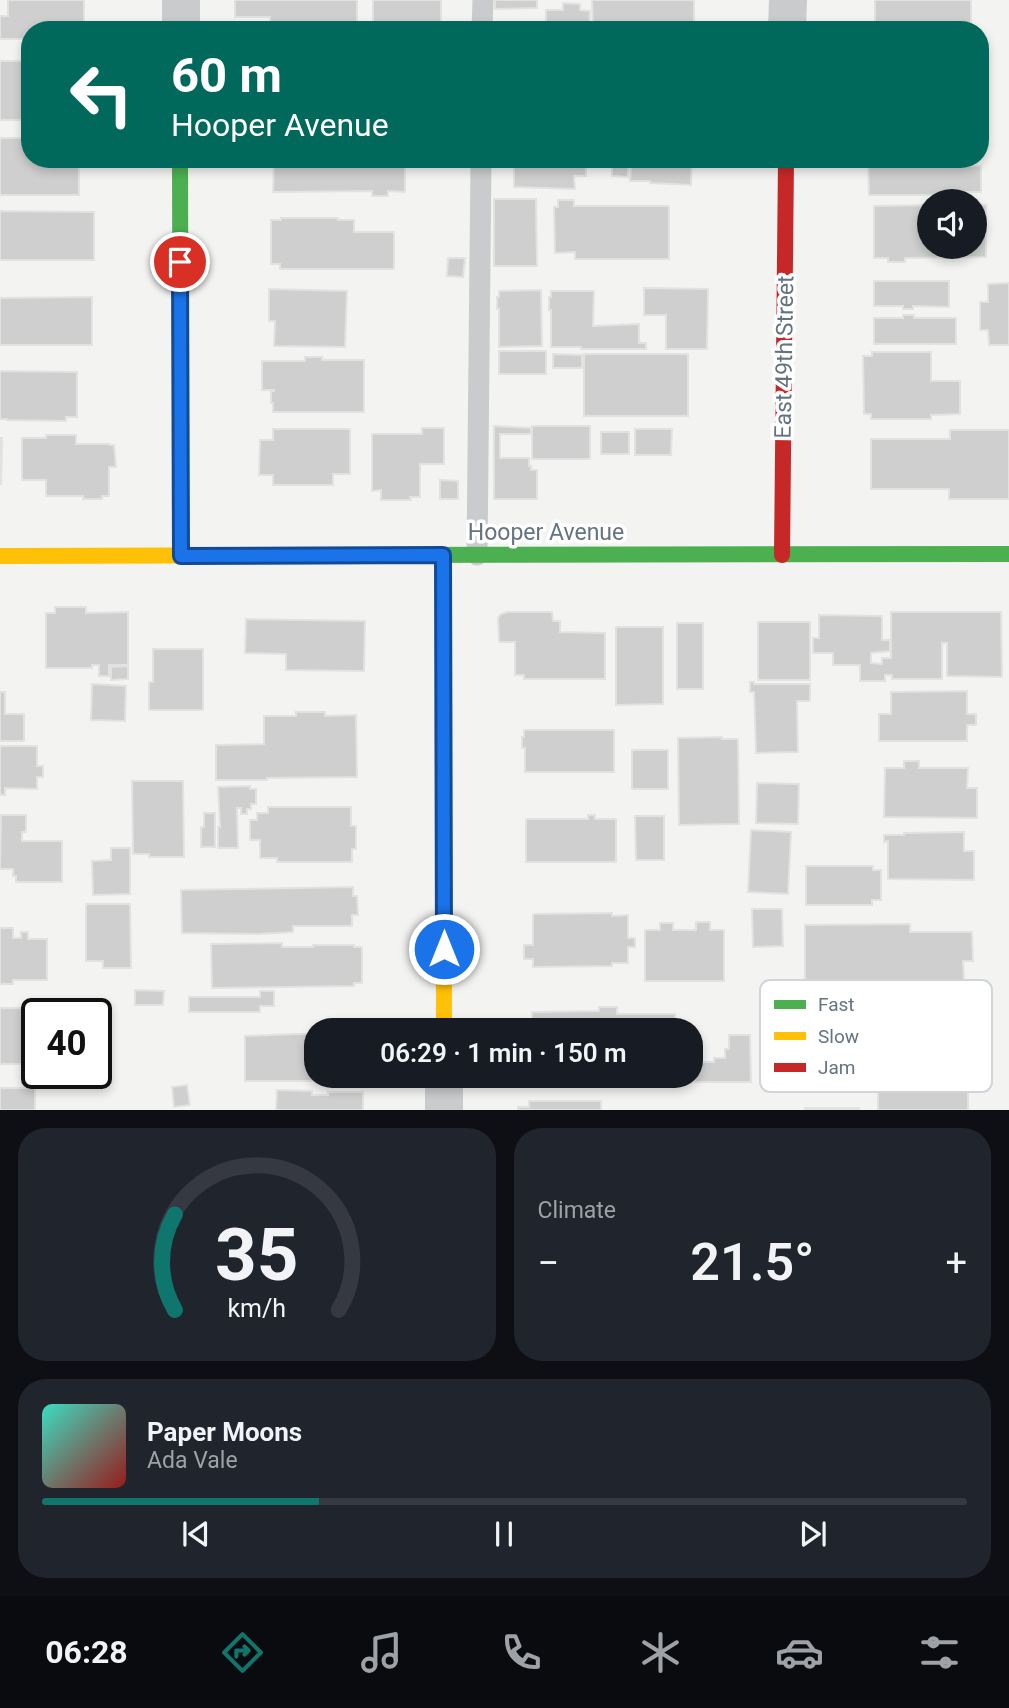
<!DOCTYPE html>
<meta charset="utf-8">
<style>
:root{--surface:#171b24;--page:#20242c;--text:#f1f3f6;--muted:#9ea1a6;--line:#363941;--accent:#0f766e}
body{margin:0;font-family:Roboto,sans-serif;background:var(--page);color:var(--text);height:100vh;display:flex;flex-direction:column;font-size:26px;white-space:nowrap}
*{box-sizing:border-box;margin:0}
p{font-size:23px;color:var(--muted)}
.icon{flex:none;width:38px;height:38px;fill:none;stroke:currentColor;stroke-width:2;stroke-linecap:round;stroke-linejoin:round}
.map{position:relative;height:1110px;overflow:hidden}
.details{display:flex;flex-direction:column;gap:18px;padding:18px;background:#0d0f14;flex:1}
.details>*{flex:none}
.hud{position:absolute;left:21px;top:21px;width:968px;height:147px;border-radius:28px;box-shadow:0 4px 10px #0003;background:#00695c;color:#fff;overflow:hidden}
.buttons{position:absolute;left:917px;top:189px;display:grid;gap:14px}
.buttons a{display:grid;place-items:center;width:70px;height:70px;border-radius:50%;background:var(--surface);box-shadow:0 4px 10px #0003;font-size:35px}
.speed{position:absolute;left:21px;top:998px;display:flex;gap:14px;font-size:35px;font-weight:700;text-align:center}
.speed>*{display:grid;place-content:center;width:91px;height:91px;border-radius:50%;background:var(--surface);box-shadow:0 4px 10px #0003;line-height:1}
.speed .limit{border:4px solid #111;border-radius:10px;background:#fff;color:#111}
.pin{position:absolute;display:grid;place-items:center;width:60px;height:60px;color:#fff;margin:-30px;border:4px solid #fff;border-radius:50%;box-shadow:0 2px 7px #0007}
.me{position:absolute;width:77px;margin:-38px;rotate:0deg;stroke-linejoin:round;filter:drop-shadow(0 0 5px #0008)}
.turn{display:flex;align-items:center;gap:24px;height:147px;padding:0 35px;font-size:32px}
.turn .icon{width:91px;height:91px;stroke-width:2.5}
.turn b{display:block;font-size:49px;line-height:60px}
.big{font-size:52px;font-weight:600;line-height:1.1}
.details .widget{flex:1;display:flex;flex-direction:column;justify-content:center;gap:10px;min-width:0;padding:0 24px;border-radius:28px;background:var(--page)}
.details .dial{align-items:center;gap:0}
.dial svg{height:182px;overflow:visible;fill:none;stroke:var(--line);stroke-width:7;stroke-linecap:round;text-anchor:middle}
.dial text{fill:var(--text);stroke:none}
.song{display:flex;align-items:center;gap:21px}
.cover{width:84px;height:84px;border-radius:10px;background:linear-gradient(135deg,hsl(170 70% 55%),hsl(0 70% 35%))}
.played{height:7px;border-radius:4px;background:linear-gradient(90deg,var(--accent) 30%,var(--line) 30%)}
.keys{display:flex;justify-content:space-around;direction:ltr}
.heat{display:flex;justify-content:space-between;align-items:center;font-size:38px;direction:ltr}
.details .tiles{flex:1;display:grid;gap:18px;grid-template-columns:1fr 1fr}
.widget:last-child{grid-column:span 2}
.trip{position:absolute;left:304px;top:1018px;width:399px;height:70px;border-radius:28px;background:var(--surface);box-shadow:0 4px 10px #0003;font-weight:600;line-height:70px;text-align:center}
.dock{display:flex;height:112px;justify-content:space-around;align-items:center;background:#090b0e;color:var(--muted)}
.dock .icon{width:49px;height:49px}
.dock .selected{color:var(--accent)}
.dock b{font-size:32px;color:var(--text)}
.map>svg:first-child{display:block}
</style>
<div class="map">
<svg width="1009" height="1110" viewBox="0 0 1009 1110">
<rect width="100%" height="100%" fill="#f3f4f1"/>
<g fill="#cecfce" stroke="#e2e3e1" stroke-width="2">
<path d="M8,0H84V30H30V39H0V16H8Z"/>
<path d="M235,0H357V30H270V17H235Z"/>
<path d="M373,0H441V28L391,30V28H373Z"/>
<path d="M495,0H537V8L495,9Z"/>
<path d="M592,0H694V30H593Z"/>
<rect x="875" y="0" width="96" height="30"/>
<path d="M563,3L580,4V10L590,11L589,30H546V10H563Z"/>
<rect x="0" y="61" width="30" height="59"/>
<path d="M0,138H30V159H79V195H0Z"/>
<path d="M274,159H375V161H388V167H405V192L388,191V196H372V191L273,192Z"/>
<path d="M524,159H586V176H574L575,189L514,187V162H524Z"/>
<path d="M616,159H692L691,185L650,183V181H630L631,166H628V177L612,176V165H616Z"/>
<path d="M868,159H969V166H981V192H952V195H869Z"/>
<path d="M494,199H536L537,266H494Z"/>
<path d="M558,200H574V206H669V259H575V252L555,253L554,207H558Z"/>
<path d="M929,205V247H975V205H986V257L905,258V262H888V258H874V206Z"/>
<path d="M0,211L94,212V260H0Z"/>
<path d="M281,218H338V220H354V232H394V269H280V264H271V220H281Z"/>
<path d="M448,258H465L463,277L447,276Z"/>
<path d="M874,281H949V307L913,306V309H903V306H874Z"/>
<path d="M1009,283V345H989L988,330H980V302H988V284Z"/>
<path d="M644,288L708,289L707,349H666V315H644Z"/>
<path d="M269,289L347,291L345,347L274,346L275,321H269Z"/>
<path d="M541,290L542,346L499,347V309H497V297H499V291Z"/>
<path d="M551,291H594L593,326L639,324V343H646V349H581V347H551V310H549V297H551Z"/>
<path d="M92,297V345H0V298Z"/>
<path d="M903,315H914V318H956V344H874V318H903Z"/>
<rect x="499" y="351" width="47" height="23"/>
<path d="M872,352H931V381H960V414L931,415V419H871V414H864L863,356H872Z"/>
<path d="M553,354L582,355V368H553Z"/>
<rect x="584" y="354" width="104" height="62"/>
<path d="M305,357H322V360H364V412H273V403H271V391H274V390H262V361H305Z"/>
<path d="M0,371L77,372V417H66V421L7,420V419H0Z"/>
<path d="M494,426L531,428V434H500V458H529V466H531V470H537V499H494Z"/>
<rect x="532" y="426" width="58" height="33"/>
<path d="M422,428H444V464H420V497H410L411,500H381V490L372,491V434H422Z"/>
<path d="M273,429H350V474H333V485H273V475H259L260,440H273Z"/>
<path d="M635,429H672L671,455H635Z"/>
<path d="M950,430H1009V499H949V489H871V439H950Z"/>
<rect x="601" y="432" width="28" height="22"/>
<path d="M46,435H76V444H109V445H114L116,467H109V496H102V499H83V496H46V480H22V438H46Z"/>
<path d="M0,438H2L1,484H0Z"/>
<path d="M440,480L458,481V499H440Z"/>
<path d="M55,607H86V613L128,612V665H109V676H99V665H92V668H46V613H55Z"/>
<path d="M507,612H552L553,621H560V632L605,633V679H524V675H515V642H499L498,618L501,614Z"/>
<path d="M891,612H1001L1002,677L947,676V643H942V679H892V675H885V681H860V665H833V653H813V638H819V615L882,616V640H890V651L871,653V663L882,664V658H891Z"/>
<path d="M246,619L365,621L364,671L286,670V654L245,653Z"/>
<rect x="758" y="622" width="52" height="58"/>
<rect x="677" y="623" width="26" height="66"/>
<path d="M616,627H663V704L616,705Z"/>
<path d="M153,649H203V710H149V682H153Z"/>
<path d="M128,666V679L111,680V667Z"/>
<path d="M750,682H754V684H810V701H797L798,752L756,753L754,692H750Z"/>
<path d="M92,684L126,686L125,721L91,720Z"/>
<path d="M967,691V714H976V725H967V741H879V714H891V692Z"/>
<path d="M0,692H5V714H24V741H0Z"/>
<path d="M296,712H325V716L356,715L357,777L267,778V780H216V745L264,744V716H296Z"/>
<path d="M524,730H614V772H525V748H522V737H524Z"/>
<path d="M722,737V739H738L739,824L679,825L678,738Z"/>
<path d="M0,746H37V766H43V777H37V789L5,788V795H0Z"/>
<rect x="632" y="750" width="36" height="39"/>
<path d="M904,761H919V768H968L967,788H977V818L884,817L885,768H904Z"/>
<path d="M132,781H183L184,857H149V854H133Z"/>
<path d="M757,783L799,784L798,824L756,823Z"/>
<path d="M250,786V789H256V804H251V809H247V814H241V808H237L238,848H218V827H220L218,787Z"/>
<path d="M268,807H351V826H356V849H352V862H277V858H260V840H250V820H257V813H268Z"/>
<path d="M204,813H215V847H201V827H204Z"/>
<path d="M1,815H26V832H22V841H62V882H16V876H13V869H0Z"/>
<path d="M588,815H595V819H616V862H526V819H588Z"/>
<path d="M635,816H664V860H636Z"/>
<path d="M751,830L791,832L788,894L748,892Z"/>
<path d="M964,832V851H974V880L888,879V841L884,842V835H904V833Z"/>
<path d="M111,848H130V894L93,895L92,861L111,860Z"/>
<path d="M806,866H873V870H881V900H872V905H806Z"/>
<path d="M353,887V896H357L358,915H352V926H293V932L258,934L182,933L181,890Z"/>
<path d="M86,904H130L131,968H103V961H86Z"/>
<path d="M752,909H782L783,946L753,947Z"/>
<path d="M612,913V916L628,915V938H635V947H628V963H612V966L533,967V959H524V945H533V914Z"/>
<path d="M696,922H710V930H724V981H645V930H660V923H673V930H696Z"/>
<path d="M910,924V932H972L973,961H963L964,980H805V925Z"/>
<path d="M0,928H13V938H21V932H28V939H47V980H13V984H0Z"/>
<path d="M282,943V947H313V945H354V947H362V983H354V986L212,988L211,944Z"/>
<path d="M135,990L164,991L163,1005H135Z"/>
<path d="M260,991H274V1006H260V1012H189V997H260Z"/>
<path d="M599,1007H617V1014H675L676,1031H532V1012L599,1011Z"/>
<path d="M0,1008H41V1013H37V1064H0Z"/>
<path d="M294,1034H317V1076H351V1081H245V1036Z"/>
<path d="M729,1035H750L751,1082H695V1062H714V1058H725V1049H729Z"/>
<path d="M878,1064H958V1083H968V1110H878Z"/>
<path d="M187,1085L190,1105L174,1107L172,1087Z"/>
<rect x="0" y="1088" width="35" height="22"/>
<path d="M277,1090L312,1091V1095H328V1092H363V1110H276Z"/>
<path d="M529,1101H601V1110H518V1107H529Z"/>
<rect x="805" y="1108" width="54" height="2"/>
</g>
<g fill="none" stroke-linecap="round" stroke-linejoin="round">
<g stroke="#c9cbcc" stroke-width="21">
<path d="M482,30L483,0"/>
<path d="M477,555L481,159"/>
</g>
<g stroke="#c9cbcc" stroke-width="38">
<path d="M181,30V0"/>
<path d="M787,30L788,0"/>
<path d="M444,1076V1110"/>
</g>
<g stroke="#4caf50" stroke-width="16">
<path d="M180,159L181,556"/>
<path d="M333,555L1009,554"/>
</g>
<g stroke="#ffc107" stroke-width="16">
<path d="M443,555L444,1031"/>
<path d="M0,556L333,555"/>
</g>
<path stroke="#c62828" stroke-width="16" d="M782,555L786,159"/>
</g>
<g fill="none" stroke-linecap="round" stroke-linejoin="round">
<defs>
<path id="route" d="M180,262L181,556L443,555L444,949"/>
</defs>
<use href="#route" stroke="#114b97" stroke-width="18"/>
<use href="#route" stroke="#1a73e8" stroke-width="12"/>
</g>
<g text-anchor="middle" stroke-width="7" stroke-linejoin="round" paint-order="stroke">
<g font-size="23" fill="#647381" stroke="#fff">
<text transform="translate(784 357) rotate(-89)" y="8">East 49th Street</text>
<text x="546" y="540">Hooper Avenue</text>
</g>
</g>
<rect x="760" y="980" width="232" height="112" rx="10" fill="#fff" stroke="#d0d5d9" stroke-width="2"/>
<rect x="774" y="1000" width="32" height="9" fill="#4caf50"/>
<rect x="774" y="1032" width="32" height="8" fill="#ffc107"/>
<rect x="774" y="1063" width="32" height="9" fill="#c62828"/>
<g font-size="19" fill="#647381">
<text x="818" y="1011">Fast</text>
<text x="818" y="1043">Slow</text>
<text x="818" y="1074">Jam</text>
</g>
</svg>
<div class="buttons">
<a><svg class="icon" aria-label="sound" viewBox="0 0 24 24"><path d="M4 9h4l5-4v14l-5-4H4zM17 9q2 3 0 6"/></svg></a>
</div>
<div class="speed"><div class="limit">40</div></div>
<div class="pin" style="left:180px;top:262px;background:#d93025"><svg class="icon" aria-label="arrive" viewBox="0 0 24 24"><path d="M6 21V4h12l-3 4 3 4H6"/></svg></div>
<svg class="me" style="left:444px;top:949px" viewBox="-20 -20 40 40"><circle r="17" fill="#1a73e8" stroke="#fff" stroke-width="3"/><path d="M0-11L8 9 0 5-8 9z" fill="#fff"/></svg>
<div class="trip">06:29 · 1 min · 150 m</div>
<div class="hud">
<div class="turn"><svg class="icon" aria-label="left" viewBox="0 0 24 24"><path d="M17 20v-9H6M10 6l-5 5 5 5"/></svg><div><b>60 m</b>Hooper Avenue</div></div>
</div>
</div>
<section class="details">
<div class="tiles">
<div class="widget dial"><svg viewBox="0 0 100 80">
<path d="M14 69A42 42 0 1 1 86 69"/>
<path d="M14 69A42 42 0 0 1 14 27" stroke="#0f766e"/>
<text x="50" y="56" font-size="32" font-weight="700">35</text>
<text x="50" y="72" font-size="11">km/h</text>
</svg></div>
<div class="widget"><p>Climate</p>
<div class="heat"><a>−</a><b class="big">21.5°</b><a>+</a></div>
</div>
<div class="widget">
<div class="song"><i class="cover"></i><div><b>Paper Moons</b><p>Ada Vale</p></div></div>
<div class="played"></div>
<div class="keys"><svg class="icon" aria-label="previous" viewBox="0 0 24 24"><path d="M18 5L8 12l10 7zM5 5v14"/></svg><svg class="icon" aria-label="pause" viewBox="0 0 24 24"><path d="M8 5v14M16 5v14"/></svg><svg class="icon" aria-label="next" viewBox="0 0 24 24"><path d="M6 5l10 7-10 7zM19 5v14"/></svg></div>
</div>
</div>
</section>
<nav class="dock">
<b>06:28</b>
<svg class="icon selected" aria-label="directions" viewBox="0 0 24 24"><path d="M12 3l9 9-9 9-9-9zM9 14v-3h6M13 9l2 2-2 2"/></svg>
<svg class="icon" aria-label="music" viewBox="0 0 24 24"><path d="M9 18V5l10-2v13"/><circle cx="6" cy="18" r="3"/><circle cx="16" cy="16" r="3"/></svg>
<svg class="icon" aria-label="phone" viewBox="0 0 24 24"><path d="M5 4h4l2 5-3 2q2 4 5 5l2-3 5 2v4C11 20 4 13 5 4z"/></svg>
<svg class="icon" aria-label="climate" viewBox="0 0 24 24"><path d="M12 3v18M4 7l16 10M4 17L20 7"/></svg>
<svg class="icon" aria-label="car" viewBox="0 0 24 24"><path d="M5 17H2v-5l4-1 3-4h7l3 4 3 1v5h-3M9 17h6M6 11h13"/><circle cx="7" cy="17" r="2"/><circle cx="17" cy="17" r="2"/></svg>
<svg class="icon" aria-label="filters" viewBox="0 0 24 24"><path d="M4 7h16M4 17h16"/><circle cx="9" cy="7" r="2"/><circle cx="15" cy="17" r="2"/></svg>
</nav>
